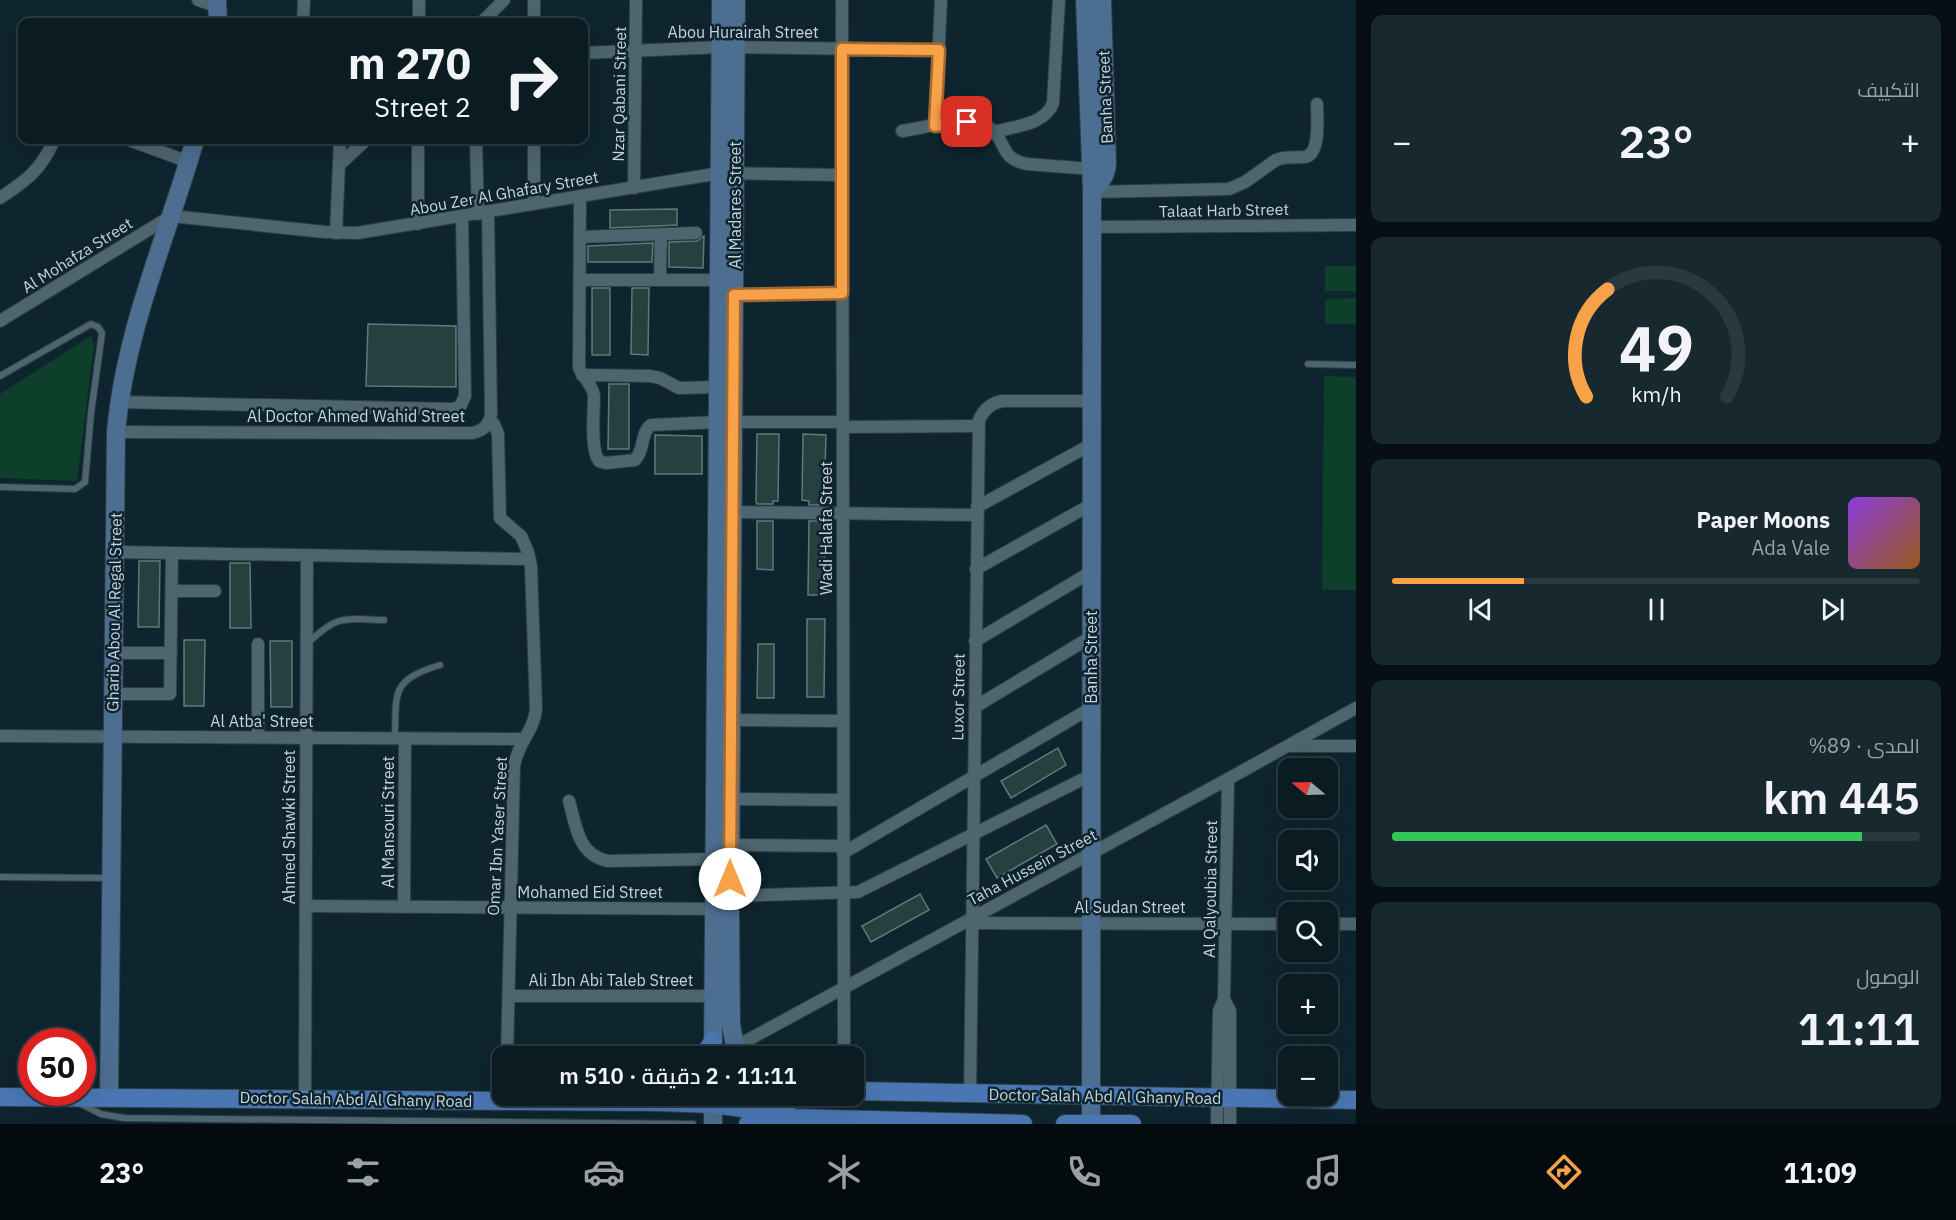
<!DOCTYPE html>
<html lang="ar">
<meta charset="utf-8">
<style>
:root{--surface:#0a1b22;--page:#18282f;--text:#f1f3f6;--muted:#99a1a5;--line:#2a3940;--accent:#f7a149}
body{margin:0;font-family:"IBM Plex Sans",Cairo,sans-serif;background:var(--page);color:var(--text);direction:rtl;height:100vh;display:flex;flex-direction:column;font-size:22px;white-space:nowrap}
*{box-sizing:border-box;margin:0}
p{font-size:20px;color:var(--muted)}
.icon{flex:none;width:33px;height:33px;fill:none;stroke:currentColor;stroke-width:2;stroke-linecap:round;stroke-linejoin:round}
.map{position:relative;flex:1;overflow:hidden;direction:ltr}
.drawer{display:flex;flex-direction:column;gap:15px;padding:15px;background:#060f13;width:600px}
.drawer>*{flex:none}
.banner{position:absolute;left:18px;top:18px;width:570px;height:126px;border-radius:12px;box-shadow:0 6px 24px #0002,0 0 0 2px var(--line);direction:rtl;background:#0a1b22;color:var(--text);overflow:hidden}
.needle{width:39px;rotate:289deg}
.controls{position:absolute;left:1278px;top:758px;display:grid;gap:12px}
.controls a{display:grid;place-items:center;width:60px;height:60px;border-radius:12px;background:var(--surface);box-shadow:0 6px 24px #0002,0 0 0 2px var(--line);font-size:30px}
.speed{position:absolute;left:18px;top:1028px;display:flex;gap:12px;font-size:30px;font-weight:700;text-align:center}
.speed>*{display:grid;place-content:center;width:78px;height:78px;border-radius:50%;background:var(--surface);box-shadow:0 6px 24px #0002,0 0 0 2px var(--line);line-height:1}
.speed .limit{border:9px solid #d22;background:#fff;color:#111}
.pin{position:absolute;display:grid;place-items:center;width:51px;height:51px;color:#fff;margin:-26px;border-radius:12px;box-shadow:0 3px 9px #0006}
.me{position:absolute;width:66px;margin:-33px;rotate:0deg;stroke-linejoin:round;filter:drop-shadow(0 0 4px #0008)}
.turn{display:flex;align-items:center;gap:21px;height:126px;padding:0 18px;font-size:27px}
.turn .icon{width:78px;height:78px;stroke-width:2.5}
.turn b{display:block;font-size:42px;line-height:51px}
.big{font-size:45px;font-weight:600;line-height:1.1}
.drawer .card{flex:1;display:flex;flex-direction:column;justify-content:center;gap:9px;min-width:0;padding:0 21px;border-radius:12px;background:var(--page)}
.drawer .dial{align-items:center;gap:0}
.dial svg{height:156px;overflow:visible;fill:none;stroke:var(--line);stroke-width:7;stroke-linecap:round;text-anchor:middle}
.dial text{fill:var(--text);stroke:none}
.song{display:flex;align-items:center;gap:18px}
.cover{width:72px;height:72px;border-radius:9px;background:linear-gradient(135deg,hsl(270 70% 55%),hsl(30 70% 35%))}
.played{height:6px;border-radius:3px;background:linear-gradient(90deg,var(--accent) 25%,var(--line) 25%)}
.keys{display:flex;justify-content:space-around;direction:ltr}
.heat{display:flex;justify-content:space-between;align-items:center;font-size:33px;direction:ltr}
.charge{height:9px;border-radius:4px;background:linear-gradient(90deg,#34c759 89%,var(--line) 0)}
.trip{position:absolute;left:492px;top:1046px;width:372px;height:60px;border-radius:12px;background:var(--surface);box-shadow:0 6px 24px #0002,0 0 0 2px var(--line);font-weight:600;line-height:60px;text-align:center;direction:rtl}
.dock{display:flex;height:96px;justify-content:space-around;align-items:center;background:#040b0e;color:var(--muted)}
.dock .icon{width:42px;height:42px}
.dock .active{color:var(--accent)}
.dock b{font-size:27px;color:var(--text)}
main{display:flex;flex:1;min-height:0}
.map>svg:first-child{display:block}
</style>
<main>
<section class="drawer">
<div class="card"><p>التكييف</p>
<div class="heat"><a>−</a><b class="big">23°</b><a>+</a></div>
</div>
<div class="card dial"><svg viewBox="0 0 100 80">
<path d="M14 69A42 42 0 1 1 86 69"/>
<path d="M14 69A42 42 0 0 1 25 14" stroke="#f7a149"/>
<text x="50" y="56" font-size="32" font-weight="700">49</text>
<text x="50" y="72" font-size="11">km/h</text>
</svg></div>
<div class="card">
<div class="song"><i class="cover"></i><div><b>Paper Moons</b><p>Ada Vale</p></div></div>
<div class="played"></div>
<div class="keys"><svg class="icon" aria-label="previous" viewBox="0 0 24 24"><path d="M18 5L8 12l10 7zM5 5v14"/></svg><svg class="icon" aria-label="pause" viewBox="0 0 24 24"><path d="M8 5v14M16 5v14"/></svg><svg class="icon" aria-label="next" viewBox="0 0 24 24"><path d="M6 5l10 7-10 7zM19 5v14"/></svg></div>
</div>
<div class="card"><p>المدى · 89%</p><b class="big">445 km</b><div class="charge"></div></div>
<div class="card"><p>الوصول</p><b class="big">11:11</b></div>
</section>
<div class="map">
<svg width="1356" height="1124" viewBox="0 0 1356 1124">
<rect width="100%" height="100%" fill="#0e242e"/>
<g fill="#0e3f2b">
<rect x="1325" y="266" width="31" height="25"/>
<path d="M1356,298V324H1325V299Z"/>
<path d="M91,336L94,345L77,481L0,478V394Z"/>
<path d="M1324,376L1356,377V590H1322Z"/>
</g>
<g fill="#24403f" stroke="#5d7a79" stroke-width="1.5">
<path d="M677,209V225L610,228V210Z"/>
<path d="M704,236L703,268L669,267V242L697,241Z"/>
<path d="M653,243L652,262H588V246Z"/>
<rect x="592" y="288" width="18" height="67"/>
<path d="M632,288H649L648,355L631,354Z"/>
<path d="M368,324L456,326V387L366,386Z"/>
<path d="M609,384H629V449H608Z"/>
<path d="M757,434H779L778,501H773V504H757L756,501Z"/>
<path d="M803,434L826,435L824,505H809V501L802,500Z"/>
<path d="M655,435L702,436V474H655Z"/>
<path d="M757,521H773V570L757,569Z"/>
<path d="M809,521H825L824,595H808Z"/>
<path d="M139,561H160L159,627H138Z"/>
<path d="M230,563H250L251,628H230Z"/>
<path d="M807,619H825L824,697H807Z"/>
<path d="M184,640H205L204,706H184Z"/>
<path d="M270,641H292V707H271Z"/>
<path d="M758,644H774V698H757Z"/>
<path d="M1058,748L1066,765L1011,798L1001,781Z"/>
<path d="M1046,825L1057,844L997,878L986,859Z"/>
<path d="M920,894L929,910L871,942L862,926Z"/>
</g>
<g fill="none" stroke-linecap="round" stroke-linejoin="round">
<defs>
<g id="service">
<path d="M1308,364L1356,365"/>
<path d="M0,376L91,324L98,327L102,333L91,413L85,482L75,489L0,487"/>
<path d="M307,644C338,614 343,619 384,620"/>
<path d="M395,738C396,692 391,680 440,665"/>
<path d="M0,877L110,878"/>
<path d="M79,1103L101,1114L124,1118L693,1124"/>
</g>
<g id="minor">
<path d="M198,0L218,7"/>
<path d="M534,0V22"/>
<path d="M842,0L844,1056"/>
<path d="M303,22L304,0"/>
<path d="M419,22V0"/>
<path d="M482,22L504,0"/>
<path d="M584,53L721,47L939,50"/>
<path d="M935,126L941,0"/>
<path d="M902,131C923,128 971,115 989,127C1007,140 999,159 1027,164L1092,169"/>
<path d="M994,132C1015,126 1045,125 1053,103L1059,0"/>
<path d="M129,140L189,162"/>
<path d="M476,140L478,214"/>
<path d="M534,140V204"/>
<path d="M339,165L366,140"/>
<path d="M634,188L636,0"/>
<path d="M1092,192L1229,189L1245,182L1276,160C1286,156 1295,158 1305,157C1321,154 1317,117 1317,104"/>
<path d="M580,197L579,367C582,378 593,384 594,396C594,412 590,450 599,461L606,463L635,460C645,450 640,433 651,425L718,422H843"/>
<path d="M0,198C27,180 41,170 54,140"/>
<path d="M418,224V140"/>
<path d="M1092,227L1356,225"/>
<path d="M336,233L340,140"/>
<path d="M580,237L696,233"/>
<path d="M580,280H719"/>
<path d="M660,280L661,234"/>
<path d="M734,295L842,293"/>
<path d="M0,321L171,216L325,232L357,233L720,173L842,175"/>
<path d="M582,375L650,376L660,378L679,388L718,387"/>
<path d="M119,402L452,409L460,407L465,396L462,217"/>
<path d="M489,421L494,424L498,434L500,518L521,536L528,552L531,566L536,709C534,731 518,742 514,766L507,1056"/>
<path d="M843,427L978,426"/>
<path d="M116,432L473,433C484,430 489,425 491,414L488,212"/>
<path d="M977,507L1092,444"/>
<path d="M733,512L977,515"/>
<path d="M115,552L529,559"/>
<path d="M976,569L1092,504"/>
<path d="M172,591H215"/>
<path d="M975,641L1091,572"/>
<path d="M114,653H171"/>
<path d="M113,694H170L172,553"/>
<path d="M975,707L1091,637"/>
<path d="M732,720L843,721"/>
<path d="M0,736L523,739"/>
<path d="M258,737V644"/>
<path d="M1288,746H1356"/>
<path d="M731,799L843,800"/>
<path d="M569,801C576,826 578,855 608,861L714,859"/>
<path d="M731,845L843,846"/>
<path d="M843,853L1091,708"/>
<path d="M730,896L858,892L1091,775"/>
<path d="M306,906L722,909"/>
<path d="M404,907L405,738"/>
<path d="M972,923L1288,924"/>
<path d="M1328,924H1356"/>
<path d="M509,996H713"/>
<path d="M1224,999L1230,1011V1124"/>
<path d="M725,1056L735,1047L1228,779L1356,708"/>
<path d="M970,1095L979,420C984,409 991,403 1002,401H1092"/>
<path d="M305,1099L307,555"/>
<path d="M1217,1124L1219,1011L1224,999L1228,779"/>
</g>
<g id="secondary">
<path d="M217,0L218,22"/>
<path d="M736,0L730,909L731,1024L735,1047L739,1056"/>
<path d="M1085,0L1092,192L1091,1124"/>
<path d="M1092,189C1102,182 1107,174 1107,162L1102,0"/>
<path d="M713,1056L721,0"/>
<path d="M713,1095V1124"/>
<path d="M762,1095L776,1108L790,1116"/>
<path d="M109,1097L116,432C125,330 167,237 195,140"/>
</g>
<g id="primary">
<path d="M704,1056L713,1041"/>
<path d="M854,1091L1356,1100"/>
<path d="M0,1097L655,1102L712,1104L758,1110L794,1118L1023,1124"/>
<path d="M748,1124L781,1120"/>
<path d="M1065,1124H1132"/>
</g>
</defs>
<use href="#service" stroke="#303d45" stroke-width="8"/>
<use href="#minor" stroke="#303d45" stroke-width="14"/>
<use href="#secondary" stroke="#303d45" stroke-width="20"/>
<use href="#primary" stroke="#303d45" stroke-width="20"/>
<use href="#service" stroke="#4d656f" stroke-width="6"/>
<use href="#minor" stroke="#4d656f" stroke-width="12"/>
<use href="#secondary" stroke="#4c6e91" stroke-width="18"/>
<use href="#primary" stroke="#4a77b3" stroke-width="18"/>
</g>
<g fill="none" stroke-linecap="round" stroke-linejoin="round">
<defs>
<path id="route" d="M730,879L734,295L842,293V49L939,50L935,126L967,122"/>
</defs>
<use href="#route" stroke="#a1692f" stroke-width="15"/>
<use href="#route" stroke="#f7a149" stroke-width="10"/>
</g>
<g text-anchor="middle" stroke-width="5" stroke-linejoin="round" paint-order="stroke">
<g font-size="16" fill="#c7d4da" stroke="#0e242e">
<text x="743" y="38">Abou Hurairah Street</text>
<text transform="translate(619 94) rotate(-89)" y="6">Nzar Qabani Street</text>
<text transform="translate(1105 97) rotate(-92)" y="6">Banha Street</text>
<text transform="translate(504 193) rotate(-10)" y="6">Abou Zer Al Ghafary Street</text>
<text transform="translate(735 205) rotate(-90)" y="6">Al Madares Street</text>
<text transform="translate(1224 210) rotate(-1)" y="6">Talaat Harb Street</text>
<text transform="translate(77 255) rotate(-32)" y="6">Al Mohafza Street</text>
<text x="356" y="422">Al Doctor Ahmed Wahid Street</text>
<text transform="translate(826 528) rotate(-90)" y="6">Wadi Halafa Street</text>
<text transform="translate(114 612) rotate(-89)" y="6">Gharib Abou Al Regal Street</text>
<text transform="translate(1091 657) rotate(-90)" y="6">Banha Street</text>
<text transform="translate(958 697) rotate(-89)" y="6">Luxor Street</text>
<text x="262" y="727">Al Atba' Street</text>
<text transform="translate(388 822) rotate(-90)" y="6">Al Mansouri Street</text>
<text transform="translate(289 827) rotate(-90)" y="6">Ahmed Shawki Street</text>
<text transform="translate(497 836) rotate(-87)" y="6">Omar Ibn Yaser Street</text>
<text transform="translate(1032 867) rotate(-28)" y="6">Taha Hussein Street</text>
<text transform="translate(1210 889) rotate(-89)" y="6">Al Qalyoubia Street</text>
<text x="590" y="898">Mohamed Eid Street</text>
<text x="1130" y="913">Al Sudan Street</text>
<text x="611" y="986">Ali Ibn Abi Taleb Street</text>
<text transform="translate(1105 1096) rotate(1)" y="6">Doctor Salah Abd Al Ghany Road</text>
<text transform="translate(356 1099) rotate(1)" y="6">Doctor Salah Abd Al Ghany Road</text>
</g>
</g>
</svg>
<div class="controls">
<a><svg class="needle" viewBox="-14 -14 28 28"><path d="M0-13l5 13h-10z" fill="#e53935"/><path d="M0 13l5-13h-10z" fill="#99a1a5"/></svg></a>
<a><svg class="icon" aria-label="sound" viewBox="0 0 24 24"><path d="M4 9h4l5-4v14l-5-4H4zM17 9q2 3 0 6"/></svg></a>
<a><svg class="icon" aria-label="search" viewBox="0 0 24 24"><circle cx="10" cy="10" r="6"/><path d="M15 15l6 6"/></svg></a>
<a>+</a>
<a>−</a>
</div>
<div class="speed"><div class="limit">50</div></div>
<div class="pin" style="left:967px;top:122px;background:#d93025"><svg class="icon" aria-label="arrive" viewBox="0 0 24 24"><path d="M6 21V4h12l-3 4 3 4H6"/></svg></div>
<svg class="me" style="left:730px;top:879px" viewBox="-20 -20 40 40"><circle r="19" fill="#fff"/><path d="M0-13L10 11 0 6-10 11z" fill="#f7a149"/></svg>
<div class="trip">11:11 · 2 دقيقة · 510 m</div>
<div class="banner">
<div class="turn"><svg class="icon" aria-label="right" viewBox="0 0 24 24"><path d="M7 20v-9h11M14 6l5 5-5 5"/></svg><div><b>270 m</b>Street 2</div></div>
</div>
</div>
</main>
<nav class="dock">
<b>11:09</b>
<svg class="icon active" aria-label="directions" viewBox="0 0 24 24"><path d="M12 3l9 9-9 9-9-9zM9 14v-3h6M13 9l2 2-2 2"/></svg>
<svg class="icon" aria-label="music" viewBox="0 0 24 24"><path d="M9 18V5l10-2v13"/><circle cx="6" cy="18" r="3"/><circle cx="16" cy="16" r="3"/></svg>
<svg class="icon" aria-label="phone" viewBox="0 0 24 24"><path d="M5 4h4l2 5-3 2q2 4 5 5l2-3 5 2v4C11 20 4 13 5 4z"/></svg>
<svg class="icon" aria-label="climate" viewBox="0 0 24 24"><path d="M12 3v18M4 7l16 10M4 17L20 7"/></svg>
<svg class="icon" aria-label="car" viewBox="0 0 24 24"><path d="M5 17H2v-5l4-1 3-4h7l3 4 3 1v5h-3M9 17h6M6 11h13"/><circle cx="7" cy="17" r="2"/><circle cx="17" cy="17" r="2"/></svg>
<svg class="icon" aria-label="filters" viewBox="0 0 24 24"><path d="M4 7h16M4 17h16"/><circle cx="9" cy="7" r="2"/><circle cx="15" cy="17" r="2"/></svg>
<b>23°</b>
</nav>
